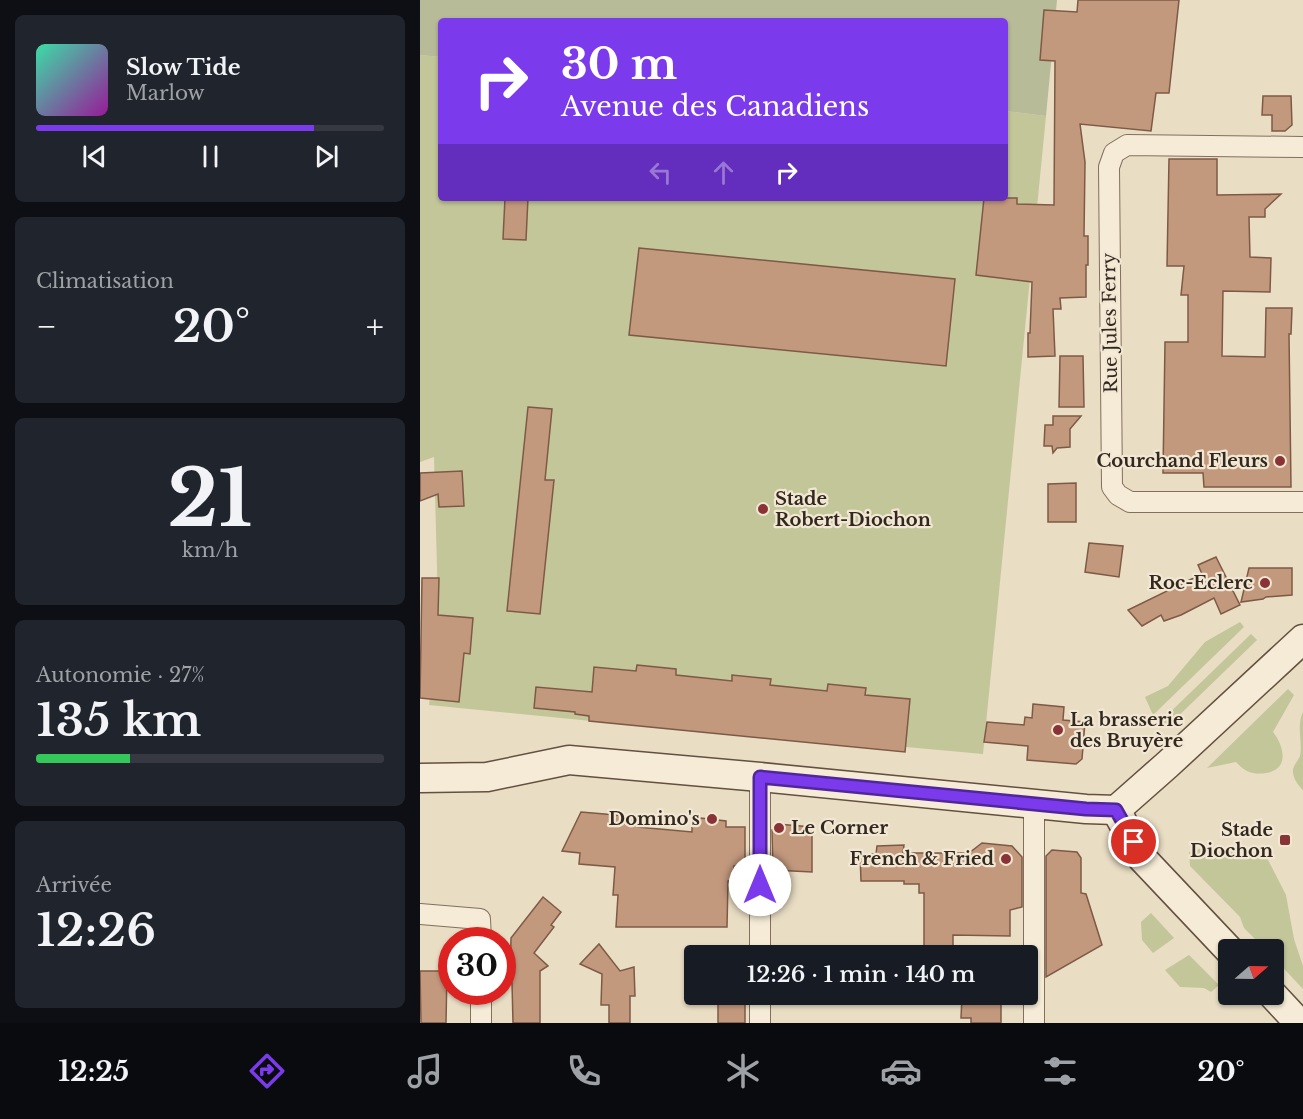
<!DOCTYPE html>
<html lang="fr">
<meta charset="utf-8">
<style>
:root{--surface:#171b24;--page:#20242c;--text:#f1f3f6;--muted:#9ea1a6;--line:#363941;--accent:#7c3aed}
body{margin:0;font-family:"Libre Baskerville",serif;background:var(--page);color:var(--text);height:100vh;display:flex;flex-direction:column;font-size:22px;white-space:nowrap}
*{box-sizing:border-box;margin:0}
p{font-size:20px;color:var(--muted)}
.icon{flex:none;width:33px;height:33px;fill:none;stroke:currentColor;stroke-width:2;stroke-linecap:round;stroke-linejoin:round}
.map{position:relative;flex:1;overflow:hidden}
.details{display:flex;flex-direction:column;gap:15px;padding:15px;background:#0d0f14;width:420px}
.details>*{flex:none}
.top-card{position:absolute;left:18px;top:18px;width:570px;height:183px;border-radius:6px;box-shadow:0 2px 4px #0004;background:#7c3aed;color:#fff;overflow:hidden}
.needle{width:39px;rotate:70deg}
.buttons{position:absolute;left:798px;top:939px;display:grid;gap:12px}
.buttons a{display:grid;place-items:center;width:66px;height:66px;border-radius:6px;background:var(--surface);box-shadow:0 2px 4px #0004;font-size:30px}
.speed{position:absolute;left:18px;top:927px;display:flex;gap:12px;font-size:30px;font-weight:700;text-align:center}
.speed>*{display:grid;place-content:center;width:78px;height:78px;border-radius:50%;background:var(--surface);box-shadow:0 2px 4px #0004;line-height:1}
.speed .limit{border:9px solid #d22;background:#fff;color:#111}
.pin{position:absolute;display:grid;place-items:center;width:51px;height:51px;color:#fff;margin:-26px;border:3px solid #fff;border-radius:50%;box-shadow:0 2px 6px #0007}
.me{position:absolute;width:66px;margin:-33px;rotate:0deg;stroke-linejoin:round;filter:drop-shadow(0 0 4px #0008)}
.turn{display:flex;align-items:center;gap:21px;height:126px;padding:0 24px;font-size:27px}
.turn .icon{width:78px;height:78px;stroke-width:2.5}
.turn b{display:block;font-size:42px;line-height:51px}
.lanes{display:flex;align-items:center;height:57px;padding:0 24px;background:#0003;justify-content:center;gap:30px;direction:ltr}
.lanes .off{opacity:.35}
.big{font-size:45px;font-weight:600;line-height:1.1}
.details .widget{flex:1;display:flex;flex-direction:column;justify-content:center;gap:9px;min-width:0;padding:0 21px;border-radius:9px;background:var(--page)}
.details .dial{align-items:center;gap:0}
.dial b{font-size:78px;line-height:1}
.song{display:flex;align-items:center;gap:18px}
.cover{width:72px;height:72px;border-radius:9px;background:linear-gradient(135deg,hsl(160 70% 55%),hsl(300 70% 35%))}
.played{height:6px;border-radius:3px;background:linear-gradient(90deg,var(--accent) 80%,var(--line) 80%)}
.keys{display:flex;justify-content:space-around;direction:ltr}
.heat{display:flex;justify-content:space-between;align-items:center;font-size:33px;direction:ltr}
.charge{height:9px;border-radius:4px;background:linear-gradient(90deg,#34c759 27%,var(--line) 0)}
.trip{position:absolute;left:264px;top:945px;width:354px;height:60px;border-radius:6px;background:var(--surface);box-shadow:0 2px 4px #0004;font-weight:600;line-height:60px;text-align:center}
.tabs{display:flex;height:96px;justify-content:space-around;align-items:center;background:#090b0e;color:var(--muted)}
.tabs .icon{width:42px;height:42px}
.tabs .current{color:var(--accent)}
.tabs b{font-size:27px;color:var(--text)}
main{display:flex;flex:1;min-height:0}
.map>svg:first-child{display:block}
</style>
<main>
<section class="details">
<div class="widget">
<div class="song"><i class="cover"></i><div><b>Slow Tide</b><p>Marlow</p></div></div>
<div class="played"></div>
<div class="keys"><svg class="icon" aria-label="previous" viewBox="0 0 24 24"><path d="M18 5L8 12l10 7zM5 5v14"/></svg><svg class="icon" aria-label="pause" viewBox="0 0 24 24"><path d="M8 5v14M16 5v14"/></svg><svg class="icon" aria-label="next" viewBox="0 0 24 24"><path d="M6 5l10 7-10 7zM19 5v14"/></svg></div>
</div>
<div class="widget"><p>Climatisation</p>
<div class="heat"><a>−</a><b class="big">20°</b><a>+</a></div>
</div>
<div class="widget dial"><b>21</b><p>km/h</p></div>
<div class="widget"><p>Autonomie · 27%</p><b class="big">135 km</b><div class="charge"></div></div>
<div class="widget"><p>Arrivée</p><b class="big">12:26</b></div>
</section>
<div class="map">
<svg width="883" height="1023" viewBox="0 0 883 1023">
<rect width="100%" height="100%" fill="#e9ddc4"/>
<g fill="#c2c699">
<path d="M0,55L21,57V198H585V111L626,116L563,754L486,747L485,752L9,705L17,643L18,605L14,457L0,462Z"/>
<path d="M820,622L824,627L733,715L725,697L748,686L785,642Z"/>
<path d="M831,634L837,640L747,727L738,724Z"/>
<path d="M868,689L874,695L853,732C864,746 870,769 846,773C840,774 833,774 827,771C823,769 819,765 816,762L787,768Z"/>
<path d="M883,712V790C879,786 874,780 873,773C872,766 878,761 880,756C883,742 876,727 883,712Z"/>
<path d="M790,846L844,852L866,895L874,939L883,966V989L854,958V950L845,949L824,928L820,917L770,866L769,852Z"/>
<path d="M731,913L754,938L733,953L722,940L721,922Z"/>
<path d="M769,955L799,985L791,992L784,988L760,987L745,970Z"/>
</g>
<path fill="#b8bb98" d="M0,0H637L626,116L585,111V21H21V57L0,55Z"/>
<g fill="#c3997e" stroke="#7e5a45" stroke-width="1.5">
<path d="M658,0H759L749,93H736L731,131L660,124L665,162L664,236H668V265H666V297L640,298L641,309H633L635,356L608,357V333H610L612,282L556,275L564,198H597V204L634,205L635,61L620,60L624,10L657,12Z"/>
<path d="M843,96H871L872,125L865,131H852V115H842Z"/>
<path d="M749,159H797V195L861,194L845,209V217H829L830,257L851,258L850,292L803,291L802,356L845,357L846,308H872L871,334H869L871,487H784L783,473H743L745,342H768V295H761L764,266H747Z"/>
<path d="M85,198H108L106,240L83,239Z"/>
<path d="M219,248L535,279L526,366L209,335Z"/>
<path d="M640,356H663L664,407H639Z"/>
<path d="M108,407L132,409L125,480H134L120,614L87,611Z"/>
<path d="M633,416H661L650,429V447L637,448L633,453L632,446H624L625,425H633Z"/>
<path d="M42,471L44,506L19,507L18,494L0,501V473Z"/>
<path d="M656,483V522H628V484Z"/>
<path d="M669,543L703,546L699,577L665,572Z"/>
<path d="M796,557L820,605L801,614L794,598L761,615L744,621L741,615L722,626L708,610L782,574L778,565Z"/>
<path d="M829,568H872V595L846,597L843,599L821,602Z"/>
<path d="M2,578H19L18,615L53,618L50,654L44,653L39,702L0,698Z"/>
<path d="M217,665L256,669V675L312,681V675L351,679L350,685L407,691L408,684L446,688L445,695L490,699L485,752L169,721V716L155,714V712L114,708L116,687L172,692L174,667L216,671Z"/>
<path d="M613,704L644,707L643,720L665,722L662,759L656,764L607,760L608,746L564,742L567,722L604,725L605,717L612,718Z"/>
<path d="M161,812L219,817L218,827L272,832V817L306,821V827H325V862L328,858V866H314V881H308L307,927H196L198,895H193L195,867L159,864L160,853L142,851Z"/>
<path d="M357,824L392,827V872L353,870L352,830Z"/>
<path d="M562,843L592,846L602,857V907L590,910V936L533,935V956H504V893H499V884H484V881H441L440,854H456L457,846L484,845L483,853H549Z"/>
<path d="M632,850L657,852L661,858V893L666,894L682,945L626,977V856Z"/>
<path d="M123,897L141,912L131,925L134,927L114,953L128,966L120,971V1023H93L92,983H90L91,938Z"/>
<path d="M179,944L200,971L214,967L215,996H210V1023H189V1005H181L182,974L160,964Z"/>
<path d="M0,971H27L26,1023H1Z"/>
<rect x="298" y="995" width="27" height="28"/>
<path d="M542,996L581,997V1023H551V1018H541Z"/>
</g>
<g fill="none" stroke-linecap="round" stroke-linejoin="round">
<defs>
<g id="minor">
<path d="M883,147L707,145L694,153L689,167L692,487L698,495L710,502H883"/>
<path d="M340,777V956"/>
<path d="M0,914L60,919L61,940"/>
<path d="M61,992V1023"/>
<path d="M340,994V1023"/>
<path d="M614,1023V803"/>
</g>
<g id="secondary">
<path d="M0,778L67,777L149,760L340,777L666,809L696,810"/>
<path d="M696,810L747,765L883,639"/>
<path d="M696,810L722,858L809,950"/>
<path d="M852,994L879,1023"/>
</g>
</defs>
<use href="#minor" stroke="#826f5d" stroke-width="22"/>
<use href="#secondary" stroke="#635040" stroke-width="31"/>
<use href="#minor" stroke="#f5ebd6" stroke-width="20"/>
<use href="#secondary" stroke="#f5ebd6" stroke-width="28"/>
</g>
<g fill="none" stroke-linecap="round" stroke-linejoin="round">
<defs>
<path id="route" d="M340,885V777L666,809L696,810L714,842"/>
</defs>
<use href="#route" stroke="#51269a" stroke-width="15"/>
<use href="#route" stroke="#7c3aed" stroke-width="10"/>
</g>
<g fill="#8a3336" stroke="#f1e7d3" stroke-width="2">
<circle cx="860" cy="461" r="6"/>
<circle cx="343" cy="509" r="6"/>
<circle cx="845" cy="583" r="6"/>
<circle cx="638" cy="730" r="6"/>
<circle cx="292" cy="819" r="6"/>
<circle cx="359" cy="828" r="6"/>
<rect x="859" y="834" width="12" height="12" rx="3"/>
<circle cx="586" cy="859" r="6"/>
</g>
<g text-anchor="middle" stroke-width="4.5" stroke-linejoin="round" paint-order="stroke">
<g font-size="18" fill="#33281f" stroke="#f1e7d3">
<text transform="translate(690 323) rotate(-91)" y="6">Rue Jules Ferry</text>
</g>
<g font-size="18" font-weight="bold" fill="#33281f" stroke="#f1e7d3" text-anchor="end">
<text x="848" y="467">Courchand Fleurs</text>
<text x="355" y="505" text-anchor="start">Stade<tspan x="355" dy="21">Robert-Diochon</tspan></text>
<text x="833" y="589">Roc-Eclerc</text>
<text x="650" y="726" text-anchor="start">La brasserie<tspan x="650" dy="21">des Bruyère</tspan></text>
<text x="280" y="825">Domino's</text>
<text x="371" y="834" text-anchor="start">Le Corner</text>
<text x="853" y="836">Stade<tspan x="853" dy="21">Diochon</tspan></text>
<text x="574" y="865">French &amp; Fried</text>
</g>
</g>
</svg>
<div class="buttons">
<a><svg class="needle" viewBox="-14 -14 28 28"><path d="M0-13l5 13h-10z" fill="#e53935"/><path d="M0 13l5-13h-10z" fill="#9ea1a6"/></svg></a>
</div>
<div class="speed"><div class="limit">30</div></div>
<div class="pin" style="left:714px;top:842px;background:#d93025"><svg class="icon" aria-label="arrive" viewBox="0 0 24 24"><path d="M6 21V4h12l-3 4 3 4H6"/></svg></div>
<svg class="me" style="left:340px;top:885px" viewBox="-20 -20 40 40"><circle r="19" fill="#fff"/><path d="M0-13L10 11 0 6-10 11z" fill="#7c3aed"/></svg>
<div class="trip">12:26 · 1 min · 140 m</div>
<div class="top-card">
<div class="turn"><svg class="icon" aria-label="right" viewBox="0 0 24 24"><path d="M7 20v-9h11M14 6l5 5-5 5"/></svg><div><b>30 m</b>Avenue des Canadiens</div></div>
<div class="lanes"><svg class="icon off" aria-label="left" viewBox="0 0 24 24"><path d="M17 20v-9H6M10 6l-5 5 5 5"/></svg><svg class="icon off" aria-label="ahead" viewBox="0 0 24 24"><path d="M12 20V5M6 11l6-6 6 6"/></svg><svg class="icon" aria-label="right" viewBox="0 0 24 24"><path d="M7 20v-9h11M14 6l5 5-5 5"/></svg></div>
</div>
</div>
</main>
<nav class="tabs">
<b>12:25</b>
<svg class="icon current" aria-label="directions" viewBox="0 0 24 24"><path d="M12 3l9 9-9 9-9-9zM9 14v-3h6M13 9l2 2-2 2"/></svg>
<svg class="icon" aria-label="music" viewBox="0 0 24 24"><path d="M9 18V5l10-2v13"/><circle cx="6" cy="18" r="3"/><circle cx="16" cy="16" r="3"/></svg>
<svg class="icon" aria-label="phone" viewBox="0 0 24 24"><path d="M5 4h4l2 5-3 2q2 4 5 5l2-3 5 2v4C11 20 4 13 5 4z"/></svg>
<svg class="icon" aria-label="climate" viewBox="0 0 24 24"><path d="M12 3v18M4 7l16 10M4 17L20 7"/></svg>
<svg class="icon" aria-label="car" viewBox="0 0 24 24"><path d="M5 17H2v-5l4-1 3-4h7l3 4 3 1v5h-3M9 17h6M6 11h13"/><circle cx="7" cy="17" r="2"/><circle cx="17" cy="17" r="2"/></svg>
<svg class="icon" aria-label="filters" viewBox="0 0 24 24"><path d="M4 7h16M4 17h16"/><circle cx="9" cy="7" r="2"/><circle cx="15" cy="17" r="2"/></svg>
<b>20°</b>
</nav>
